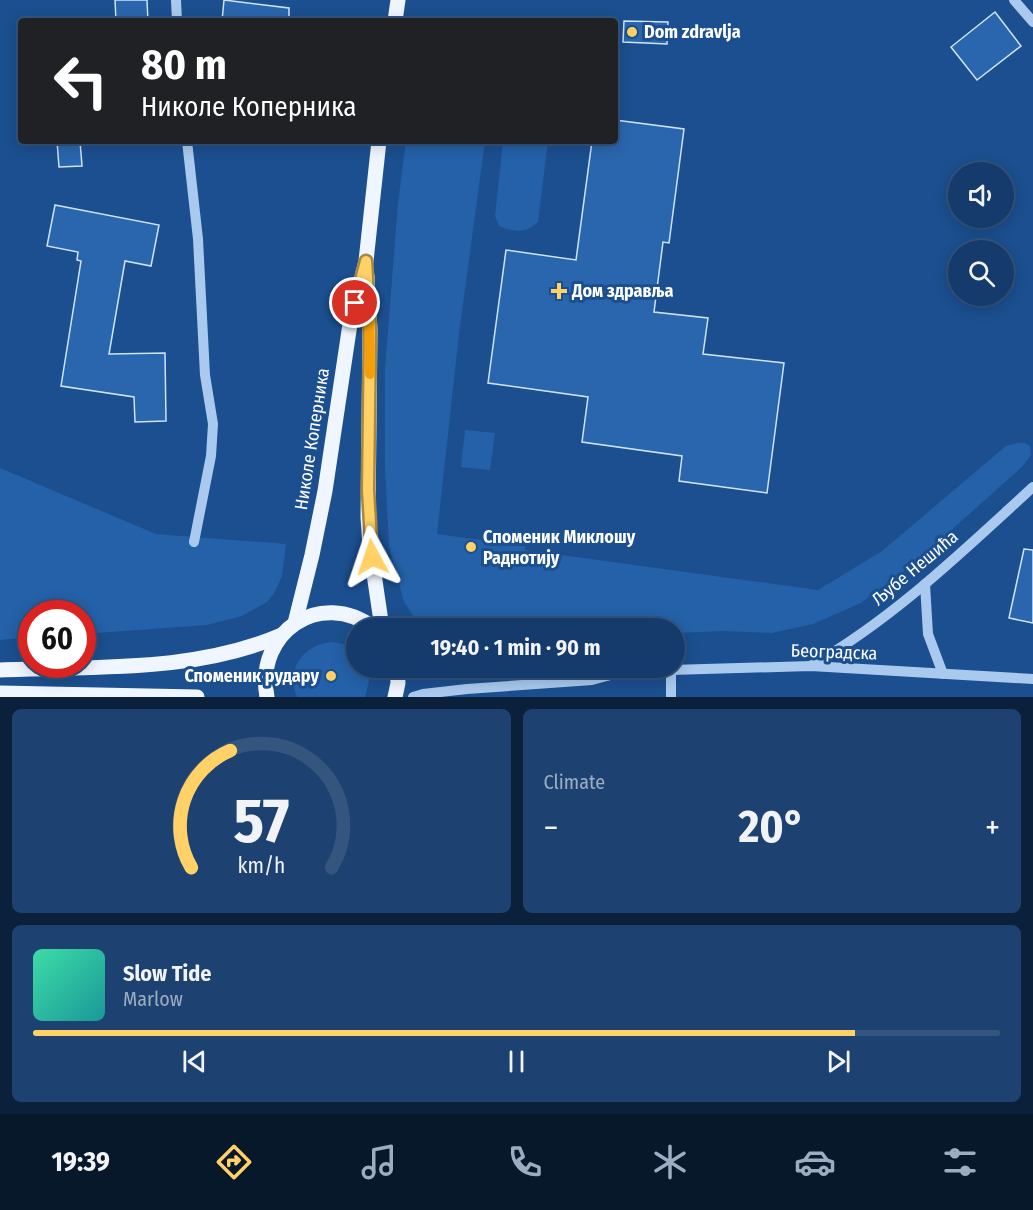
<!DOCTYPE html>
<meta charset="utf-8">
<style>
:root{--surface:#143b6b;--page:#1d4271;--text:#f1f3f6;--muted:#9dadc1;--line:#33557e;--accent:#ffd166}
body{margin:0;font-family:"Fira Sans Condensed",sans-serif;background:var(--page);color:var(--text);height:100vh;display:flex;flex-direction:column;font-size:22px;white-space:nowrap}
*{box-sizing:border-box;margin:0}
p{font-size:20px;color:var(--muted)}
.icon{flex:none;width:33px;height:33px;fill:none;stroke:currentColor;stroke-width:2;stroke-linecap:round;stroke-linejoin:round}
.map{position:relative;height:697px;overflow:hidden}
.sheet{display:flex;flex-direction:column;gap:12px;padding:12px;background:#0b203b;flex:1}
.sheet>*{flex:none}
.banner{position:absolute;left:18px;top:18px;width:600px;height:126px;border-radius:6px;box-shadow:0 3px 15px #0003,0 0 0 2px var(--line);background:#202124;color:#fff;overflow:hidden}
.controls{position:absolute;left:948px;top:162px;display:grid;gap:12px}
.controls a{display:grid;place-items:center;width:66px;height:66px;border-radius:50%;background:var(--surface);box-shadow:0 3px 15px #0003,0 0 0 2px var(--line);font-size:30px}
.speed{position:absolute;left:18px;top:600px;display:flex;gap:12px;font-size:30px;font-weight:700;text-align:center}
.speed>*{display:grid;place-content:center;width:78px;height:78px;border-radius:50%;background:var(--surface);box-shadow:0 3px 15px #0003,0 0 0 2px var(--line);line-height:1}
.speed .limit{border:9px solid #d22;background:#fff;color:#111}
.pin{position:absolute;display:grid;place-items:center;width:51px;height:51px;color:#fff;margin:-26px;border:3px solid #fff;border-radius:50%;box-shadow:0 2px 6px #0007}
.me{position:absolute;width:66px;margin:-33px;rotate:355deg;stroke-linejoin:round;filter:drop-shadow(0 0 4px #0008)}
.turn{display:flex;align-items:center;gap:21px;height:126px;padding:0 24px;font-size:27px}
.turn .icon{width:78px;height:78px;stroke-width:2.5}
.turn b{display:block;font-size:42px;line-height:51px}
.big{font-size:45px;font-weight:700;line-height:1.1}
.sheet .card{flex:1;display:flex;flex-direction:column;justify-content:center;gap:9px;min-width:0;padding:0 21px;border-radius:9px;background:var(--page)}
.sheet .dial{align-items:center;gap:0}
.dial svg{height:156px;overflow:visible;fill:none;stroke:var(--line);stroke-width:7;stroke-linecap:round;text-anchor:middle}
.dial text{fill:var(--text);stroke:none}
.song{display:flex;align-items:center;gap:18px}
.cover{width:72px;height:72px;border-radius:9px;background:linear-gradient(135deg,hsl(160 70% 55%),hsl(180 70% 35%))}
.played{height:6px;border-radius:3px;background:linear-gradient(90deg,var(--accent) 85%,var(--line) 85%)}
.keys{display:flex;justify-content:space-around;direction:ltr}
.heat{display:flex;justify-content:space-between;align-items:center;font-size:33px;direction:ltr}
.sheet .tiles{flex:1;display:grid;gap:12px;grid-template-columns:1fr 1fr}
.card:last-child{grid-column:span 2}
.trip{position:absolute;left:346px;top:618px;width:339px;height:60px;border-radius:30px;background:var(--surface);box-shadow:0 3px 15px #0003,0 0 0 2px var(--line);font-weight:700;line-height:60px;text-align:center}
.tabs{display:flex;height:96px;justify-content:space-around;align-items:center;background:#08182b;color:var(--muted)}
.tabs .icon{width:42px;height:42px}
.tabs .selected{color:var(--accent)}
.tabs b{font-size:27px;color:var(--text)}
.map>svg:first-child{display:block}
</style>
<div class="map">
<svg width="1033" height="697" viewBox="0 0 1033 697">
<rect width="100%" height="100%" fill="#1b4f8f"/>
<g fill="#2461a8">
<path d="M406,141H485L459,334L437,534L525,546V550L818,590L882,551L1006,446L1018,443H1025L1030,446L1031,455L1022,467L911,566L861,603L813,624L772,633L724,631L675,633V628H442L418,623L404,602L389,546L385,467V368L398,203Z"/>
<path d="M503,141H548L538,222C526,234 513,232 499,226L495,216Z"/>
<path d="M465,430L495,433L490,470L461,467Z"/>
<path d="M0,468L156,534L286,544L282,576L275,592L267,602L242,616L207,625L83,634L82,614H32L31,637L0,640Z"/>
<path d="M332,642C342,643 349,645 357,652V668H367L369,681L365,697H297C285,670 303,644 332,642Z"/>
</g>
<g fill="#2a66ad" stroke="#cfe3fa" stroke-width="1.5">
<path d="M115,0H147L148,21H116Z"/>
<path d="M224,0L289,8V21H222Z"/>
<path d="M995,12L1021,46L977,80L951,47Z"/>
<path d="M624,21L668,22L667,44L623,42Z"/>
<path d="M615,120L684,129L669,243L663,242L654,312L708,318L703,354L784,363L767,493L679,481L682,456L582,442L588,397L488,383L506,250L576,260L592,141H615Z"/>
<path d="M57,141H80L82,166L59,167Z"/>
<path d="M55,205L159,225L151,266L125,261L109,354L165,353L166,421L135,422L134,397L61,386L81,261L77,260L78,252L47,246Z"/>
<path d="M1024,549L1033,550V623L1009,618Z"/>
</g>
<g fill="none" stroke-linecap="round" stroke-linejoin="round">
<g stroke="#a9c9ee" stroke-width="10">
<path d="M176,0L177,21"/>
<path d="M1014,0L1033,22"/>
<path d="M187,141L198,239L205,375L213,424L211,456L194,542"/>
<path d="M925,584L928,634L943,674"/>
<path d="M812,665C894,618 963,551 1033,487"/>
<path d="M621,668L671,670L811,666L1033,679"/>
<path d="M413,697L423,694L467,689L592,680L629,670"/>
<path d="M671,697V670"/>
</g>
<g stroke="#f0f6ff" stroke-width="15">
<path d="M395,21L398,0"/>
<path d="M367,276L370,330L368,517L370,547L382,628"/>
<path d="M295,623L312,555L325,491L350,324L366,261L379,141"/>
<path d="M0,670C95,666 193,673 282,635"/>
<path d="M0,693L197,697"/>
<path d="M267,697C255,632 320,588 374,628"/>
<path d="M395,697L398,683L397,668"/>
</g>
</g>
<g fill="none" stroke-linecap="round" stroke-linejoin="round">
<defs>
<path id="route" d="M355,303L366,261L370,330L368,490L372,557"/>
</defs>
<use href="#route" stroke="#a68842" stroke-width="15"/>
<use href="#route" stroke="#ffd166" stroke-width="10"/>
<path stroke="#f59e0b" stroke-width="10" d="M369,307L370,374"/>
</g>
<g fill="#ffd166" stroke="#1b4f8f" stroke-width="2">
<circle cx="632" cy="32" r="6"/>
<path d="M556 282h6v6h6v6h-6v6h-6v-6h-6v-6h6z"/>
<circle cx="471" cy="547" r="6"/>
<circle cx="331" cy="676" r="6"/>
</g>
<g text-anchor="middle" stroke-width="6" stroke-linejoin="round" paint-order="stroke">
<g font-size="18" font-weight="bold" fill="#fff" stroke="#1b4f8f" text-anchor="start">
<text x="644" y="38">Dom zdravlja</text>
<text x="572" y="297">Дом здравља</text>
<text x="483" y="543">Споменик Миклошу<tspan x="483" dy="21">Раднотију</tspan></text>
<text x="319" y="682" text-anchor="end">Споменик рудару</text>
</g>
<g font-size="18" fill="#fff" stroke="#1b4f8f">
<text transform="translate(312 439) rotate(-81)" y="6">Николе Коперника</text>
<text transform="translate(915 568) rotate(-40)" y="6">Љубе Нешића</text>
<text transform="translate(834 652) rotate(2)" y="6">Београдска</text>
</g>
</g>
</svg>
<div class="controls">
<a><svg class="icon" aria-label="sound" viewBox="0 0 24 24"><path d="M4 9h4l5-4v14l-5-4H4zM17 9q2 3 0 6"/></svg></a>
<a><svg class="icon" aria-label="search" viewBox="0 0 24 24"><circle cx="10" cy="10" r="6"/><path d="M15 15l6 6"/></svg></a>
</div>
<div class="speed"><div class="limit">60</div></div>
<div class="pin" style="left:355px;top:303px;background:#d93025"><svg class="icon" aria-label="arrive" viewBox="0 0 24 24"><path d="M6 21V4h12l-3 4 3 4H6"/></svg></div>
<svg class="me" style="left:372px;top:557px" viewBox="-20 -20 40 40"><path d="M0-17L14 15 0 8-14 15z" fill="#ffd166" stroke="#fff" stroke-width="4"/></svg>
<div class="trip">19:40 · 1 min · 90 m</div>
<div class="banner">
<div class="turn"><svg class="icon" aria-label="left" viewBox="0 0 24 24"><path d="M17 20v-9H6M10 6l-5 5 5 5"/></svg><div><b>80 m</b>Николе Коперника</div></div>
</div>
</div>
<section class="sheet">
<div class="tiles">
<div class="card dial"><svg viewBox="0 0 100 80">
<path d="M14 69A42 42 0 1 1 86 69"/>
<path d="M14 69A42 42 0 0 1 34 9" stroke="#ffd166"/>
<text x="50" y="56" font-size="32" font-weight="700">57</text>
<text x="50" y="72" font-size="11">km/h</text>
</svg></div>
<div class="card"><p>Climate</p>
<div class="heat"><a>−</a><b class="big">20°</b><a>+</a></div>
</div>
<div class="card">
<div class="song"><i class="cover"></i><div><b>Slow Tide</b><p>Marlow</p></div></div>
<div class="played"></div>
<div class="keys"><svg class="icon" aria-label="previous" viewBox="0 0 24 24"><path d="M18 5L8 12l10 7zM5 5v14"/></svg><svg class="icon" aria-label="pause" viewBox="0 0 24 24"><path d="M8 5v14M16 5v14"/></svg><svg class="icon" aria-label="next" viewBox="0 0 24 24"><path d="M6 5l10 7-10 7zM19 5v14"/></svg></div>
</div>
</div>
</section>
<nav class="tabs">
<b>19:39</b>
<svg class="icon selected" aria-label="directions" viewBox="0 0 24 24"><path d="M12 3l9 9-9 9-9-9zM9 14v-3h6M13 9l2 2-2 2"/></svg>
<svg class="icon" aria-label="music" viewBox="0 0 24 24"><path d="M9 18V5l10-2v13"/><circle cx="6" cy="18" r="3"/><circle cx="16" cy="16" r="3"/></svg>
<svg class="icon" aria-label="phone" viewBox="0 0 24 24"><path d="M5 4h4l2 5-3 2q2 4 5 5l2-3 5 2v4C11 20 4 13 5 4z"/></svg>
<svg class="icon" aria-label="climate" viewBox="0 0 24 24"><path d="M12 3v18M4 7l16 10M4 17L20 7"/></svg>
<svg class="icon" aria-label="car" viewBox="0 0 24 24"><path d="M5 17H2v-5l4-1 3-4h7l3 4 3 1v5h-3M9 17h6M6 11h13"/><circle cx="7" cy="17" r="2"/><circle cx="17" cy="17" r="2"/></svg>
<svg class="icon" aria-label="filters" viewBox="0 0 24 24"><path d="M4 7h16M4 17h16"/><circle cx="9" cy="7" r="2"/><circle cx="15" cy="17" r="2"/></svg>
</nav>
